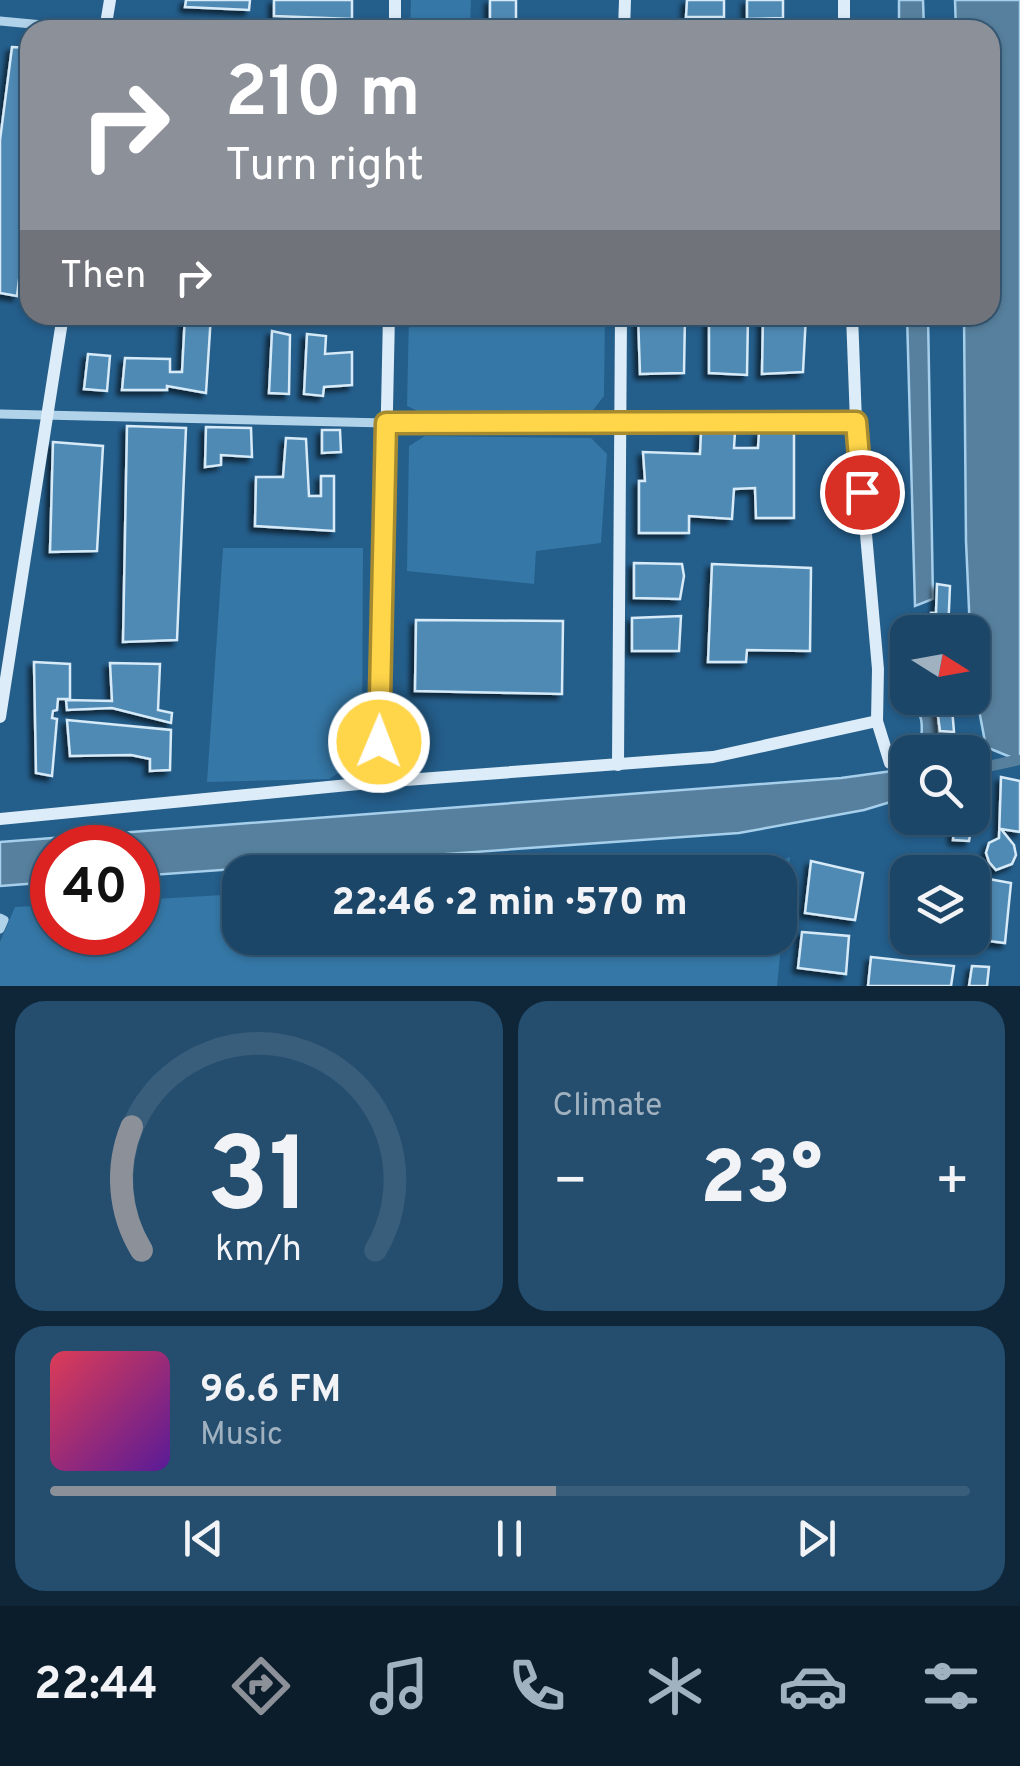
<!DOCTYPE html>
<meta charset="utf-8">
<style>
:root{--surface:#1b4668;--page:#244d6e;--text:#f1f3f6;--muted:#a0b1c0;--line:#395e7c;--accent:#8c9099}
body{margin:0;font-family:Overpass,sans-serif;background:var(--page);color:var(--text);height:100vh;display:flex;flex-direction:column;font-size:38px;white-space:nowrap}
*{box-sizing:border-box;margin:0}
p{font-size:32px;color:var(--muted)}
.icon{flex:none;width:55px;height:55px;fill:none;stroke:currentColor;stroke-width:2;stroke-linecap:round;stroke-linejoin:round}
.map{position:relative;height:986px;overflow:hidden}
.panel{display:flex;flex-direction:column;gap:15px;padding:15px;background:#0f2639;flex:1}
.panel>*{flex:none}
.top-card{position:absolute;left:20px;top:20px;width:980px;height:305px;border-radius:30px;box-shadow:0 2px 8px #0004,0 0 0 2px var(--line);background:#8c9099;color:#fff;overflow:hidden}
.needle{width:65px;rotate:101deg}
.controls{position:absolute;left:890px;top:615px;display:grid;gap:20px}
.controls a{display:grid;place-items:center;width:100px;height:100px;border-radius:20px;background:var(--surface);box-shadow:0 2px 8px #0004,0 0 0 2px var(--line);font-size:50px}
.speed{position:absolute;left:30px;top:825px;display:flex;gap:20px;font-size:50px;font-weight:700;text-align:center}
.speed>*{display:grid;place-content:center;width:130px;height:130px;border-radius:50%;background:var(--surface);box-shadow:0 2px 8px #0004,0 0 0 2px var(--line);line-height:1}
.speed .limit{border:15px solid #d22;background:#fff;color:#111}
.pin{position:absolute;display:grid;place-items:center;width:85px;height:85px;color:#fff;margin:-42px;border:5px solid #fff;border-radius:50%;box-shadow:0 2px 10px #0007}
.me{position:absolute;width:110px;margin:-55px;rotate:1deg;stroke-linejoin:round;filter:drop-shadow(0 0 8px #0008)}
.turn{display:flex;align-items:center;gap:35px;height:210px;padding:0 40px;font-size:45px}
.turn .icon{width:130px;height:130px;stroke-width:2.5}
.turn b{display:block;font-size:70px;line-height:85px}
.then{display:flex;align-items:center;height:95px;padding:0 40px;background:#0003;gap:20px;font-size:38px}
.big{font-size:75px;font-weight:800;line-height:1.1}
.panel .tile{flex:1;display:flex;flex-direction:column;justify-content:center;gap:15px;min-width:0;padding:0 35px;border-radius:30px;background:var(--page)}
.panel .dial{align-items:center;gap:0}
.dial svg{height:260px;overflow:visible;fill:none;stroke:var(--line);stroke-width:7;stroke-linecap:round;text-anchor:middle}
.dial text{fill:var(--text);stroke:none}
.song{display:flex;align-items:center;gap:30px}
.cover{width:120px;height:120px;border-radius:15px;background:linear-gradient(135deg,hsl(350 70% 55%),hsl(270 70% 35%))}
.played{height:10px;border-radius:5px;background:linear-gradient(90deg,var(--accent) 55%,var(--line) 55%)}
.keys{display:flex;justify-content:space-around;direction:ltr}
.heat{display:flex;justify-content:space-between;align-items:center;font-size:55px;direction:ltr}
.panel .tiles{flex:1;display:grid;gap:15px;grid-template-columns:1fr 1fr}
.tile:last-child{grid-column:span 2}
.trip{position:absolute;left:222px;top:855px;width:575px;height:100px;border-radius:30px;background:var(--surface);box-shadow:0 2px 8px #0004,0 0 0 2px var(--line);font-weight:800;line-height:100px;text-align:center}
.dock{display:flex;height:160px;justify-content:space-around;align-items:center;background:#0b1c2a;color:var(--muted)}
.dock .icon{width:70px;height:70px}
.dock .selected{color:var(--accent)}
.dock b{font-size:45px;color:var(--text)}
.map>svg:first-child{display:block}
</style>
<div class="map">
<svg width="1020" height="986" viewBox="0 0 1020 986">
<defs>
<filter id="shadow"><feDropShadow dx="-4.5" dy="4.5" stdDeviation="2.5" flood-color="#0009"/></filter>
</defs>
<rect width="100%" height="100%" fill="#245e8b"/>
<g fill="#3577a6">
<path d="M411,0H471L470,30H410Z"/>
<path d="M409,315H605L604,396L590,414L420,412L407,406Z"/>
<path d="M425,436L591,438L607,454L601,543L536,551L534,584L407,571L409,446Z"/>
<path d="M223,548H363L362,758L329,779L207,782Z"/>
<path d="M790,857L777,986H0V942L15,907L52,905V932H138V900L240,894V938H780V872H605L778,862Z"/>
</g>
<g fill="#57809e" stroke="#a5cfeb" stroke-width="2.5">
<path d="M899,0H923L924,30H899Z"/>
<path d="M955,0H1020V761L986,747L973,678L970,632L966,541L964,315H990V30H956Z"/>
<path d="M907,315H928L933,599L915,606Z"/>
<path d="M907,680L908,698H937L939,747L920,748C924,721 924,712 901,696Z"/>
<path d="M907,769V797L864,810L739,833L138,876V848H52V882L0,886V842L841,778Z"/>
</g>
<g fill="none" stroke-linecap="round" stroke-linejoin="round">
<path stroke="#57809e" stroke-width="11" d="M972,770L1017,760"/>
</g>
<g fill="#508ab4" stroke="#d6eaf8" stroke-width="2.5" filter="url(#shadow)">
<path d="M186,0H250L249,10L185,7Z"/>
<path d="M274,0H352V19L274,16Z"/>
<path d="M490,0H516V22L490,20Z"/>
<path d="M687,0H724V17H686Z"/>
<path d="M747,0H783V18L747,19Z"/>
<path d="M12,47L30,48V191L17,296L0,293V140Z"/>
<path d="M185,315H211L206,393L167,386V390H122L125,358L170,359V372H182Z"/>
<path d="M638,315H685L684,373L640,374Z"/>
<path d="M709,315H748L747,375L709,373Z"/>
<path d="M763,315H806L803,372L762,374Z"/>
<path d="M272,331L290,335L289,394L269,393Z"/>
<path d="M307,334L326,336L325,354L352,352V385L324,387L323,396L304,394Z"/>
<path d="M88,354L110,356L107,391L84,389Z"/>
<path d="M127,426L186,428L177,640L123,642Z"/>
<path d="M206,427L251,428L252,457L221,455V465L205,467Z"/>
<path d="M322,430H340L341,452L322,453Z"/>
<path d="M701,432H735L734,448H758L759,432H794V518H756L755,488L734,489L732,519L689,516V533H639V481H645L643,452L700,454Z"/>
<path d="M286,438L306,439L309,496H321V476H334V531L255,526L256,477H283Z"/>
<path d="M53,442L103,446L97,551L50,552Z"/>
<path d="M634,563L682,564L684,576L680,599L634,598Z"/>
<path d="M712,564L811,568L810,651L747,650L746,662H708Z"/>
<path d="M937,584L950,586L948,632H930L931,613H936Z"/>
<path d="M681,616L679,651H632V618Z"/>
<path d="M416,620L563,621L562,694L415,691Z"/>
<path d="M34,662L70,664V699H58L57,710L53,711L52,718L57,719L52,776L36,773Z"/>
<path d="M110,663L160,664L158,710L172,713L171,723L112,708L67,710L66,700L112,701Z"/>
<path d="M937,708H952L954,732L940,731Z"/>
<path d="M67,720L171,730L170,770L150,771V759L131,755L70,756Z"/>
<path d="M1001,777L1020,781V832L1001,829L1014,845L1016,855L1012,864L996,870L989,862L986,853L989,843L999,838Z"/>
<path d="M955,818H973L969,841L953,840Z"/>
<path d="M913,859L968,868V872H911Z"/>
<path d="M811,861L863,873L855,920L805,913Z"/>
<path d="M972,876L1011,883L1005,943L972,939Z"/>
<path d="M802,932L849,936L846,974L798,968Z"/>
<path d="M871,957L954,966L951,986H868Z"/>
<path d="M972,966L989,967L987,986H969Z"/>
</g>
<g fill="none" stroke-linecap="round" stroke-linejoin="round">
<g stroke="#b1d3ea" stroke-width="9">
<path d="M0,21L96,30"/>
<path d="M0,414L386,423"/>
<path d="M0,918L4,920L0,929"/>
</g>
<g stroke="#dcecf8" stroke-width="12">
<path d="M844,0V30"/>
<path d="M105,30L110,0"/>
<path d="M395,30V0"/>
<path d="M624,30L625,0"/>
<path d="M852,315L856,422L878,669L877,721L890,763"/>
<path d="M386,423L856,422"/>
<path d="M0,717L63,315"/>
<path d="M618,765L621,315"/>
<path d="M379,782L389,315"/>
<path d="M0,819L379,782L713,757L877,721"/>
</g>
</g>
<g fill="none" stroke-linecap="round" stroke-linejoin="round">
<defs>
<path id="route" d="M379,742L386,423L856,422L862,492"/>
</defs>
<use href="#route" stroke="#a68a30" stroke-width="25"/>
<use href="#route" stroke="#ffd54a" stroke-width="18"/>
</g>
</svg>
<div class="controls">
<a><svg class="needle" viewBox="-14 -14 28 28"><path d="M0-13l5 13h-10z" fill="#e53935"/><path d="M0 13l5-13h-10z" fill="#a0b1c0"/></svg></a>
<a><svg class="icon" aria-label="search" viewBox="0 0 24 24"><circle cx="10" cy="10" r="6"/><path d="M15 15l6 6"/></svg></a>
<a><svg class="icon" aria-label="layers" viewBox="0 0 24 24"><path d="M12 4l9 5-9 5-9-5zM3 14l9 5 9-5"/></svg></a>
</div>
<div class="speed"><div class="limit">40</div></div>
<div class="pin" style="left:862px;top:492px;background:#d93025"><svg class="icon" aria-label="arrive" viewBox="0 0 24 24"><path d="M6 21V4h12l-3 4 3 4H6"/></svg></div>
<svg class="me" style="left:379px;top:742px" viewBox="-20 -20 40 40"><circle r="17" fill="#ffd54a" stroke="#fff" stroke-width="3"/><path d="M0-11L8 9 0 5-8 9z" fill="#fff"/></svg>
<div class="trip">22:46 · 2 min · 570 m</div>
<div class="top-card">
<div class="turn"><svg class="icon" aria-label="right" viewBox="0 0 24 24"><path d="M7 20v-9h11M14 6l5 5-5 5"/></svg><div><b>210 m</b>Turn right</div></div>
<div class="then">Then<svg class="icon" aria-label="right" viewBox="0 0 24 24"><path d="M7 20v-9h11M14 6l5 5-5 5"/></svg></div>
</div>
</div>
<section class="panel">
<div class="tiles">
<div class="tile dial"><svg viewBox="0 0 100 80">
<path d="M14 69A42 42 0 1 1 86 69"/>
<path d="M14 69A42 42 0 0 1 11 31" stroke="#8c9099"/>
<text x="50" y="56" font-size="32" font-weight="700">31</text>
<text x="50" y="72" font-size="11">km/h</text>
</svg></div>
<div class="tile"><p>Climate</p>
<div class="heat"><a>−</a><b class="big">23°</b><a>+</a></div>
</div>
<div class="tile">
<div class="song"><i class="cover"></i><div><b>96.6 FM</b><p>Music</p></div></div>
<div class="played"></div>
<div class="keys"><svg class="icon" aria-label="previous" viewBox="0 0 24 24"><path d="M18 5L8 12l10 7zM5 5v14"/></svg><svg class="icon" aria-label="pause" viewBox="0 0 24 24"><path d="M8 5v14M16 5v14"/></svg><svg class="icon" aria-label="next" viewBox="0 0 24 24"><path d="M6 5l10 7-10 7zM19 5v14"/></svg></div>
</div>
</div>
</section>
<nav class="dock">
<b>22:44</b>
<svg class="icon selected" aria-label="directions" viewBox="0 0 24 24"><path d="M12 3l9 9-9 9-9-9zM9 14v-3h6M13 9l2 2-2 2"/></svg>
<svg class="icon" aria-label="music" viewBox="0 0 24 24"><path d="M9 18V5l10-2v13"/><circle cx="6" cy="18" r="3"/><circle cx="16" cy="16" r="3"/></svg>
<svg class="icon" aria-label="phone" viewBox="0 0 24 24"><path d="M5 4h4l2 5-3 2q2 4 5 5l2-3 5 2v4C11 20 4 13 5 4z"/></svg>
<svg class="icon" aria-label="climate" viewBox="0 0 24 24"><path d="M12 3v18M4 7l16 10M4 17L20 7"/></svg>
<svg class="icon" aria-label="car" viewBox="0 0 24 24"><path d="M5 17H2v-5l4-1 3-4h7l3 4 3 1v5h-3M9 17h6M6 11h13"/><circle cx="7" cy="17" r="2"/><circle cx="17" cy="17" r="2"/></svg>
<svg class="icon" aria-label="filters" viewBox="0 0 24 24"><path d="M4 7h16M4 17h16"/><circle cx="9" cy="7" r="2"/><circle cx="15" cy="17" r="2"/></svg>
</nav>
